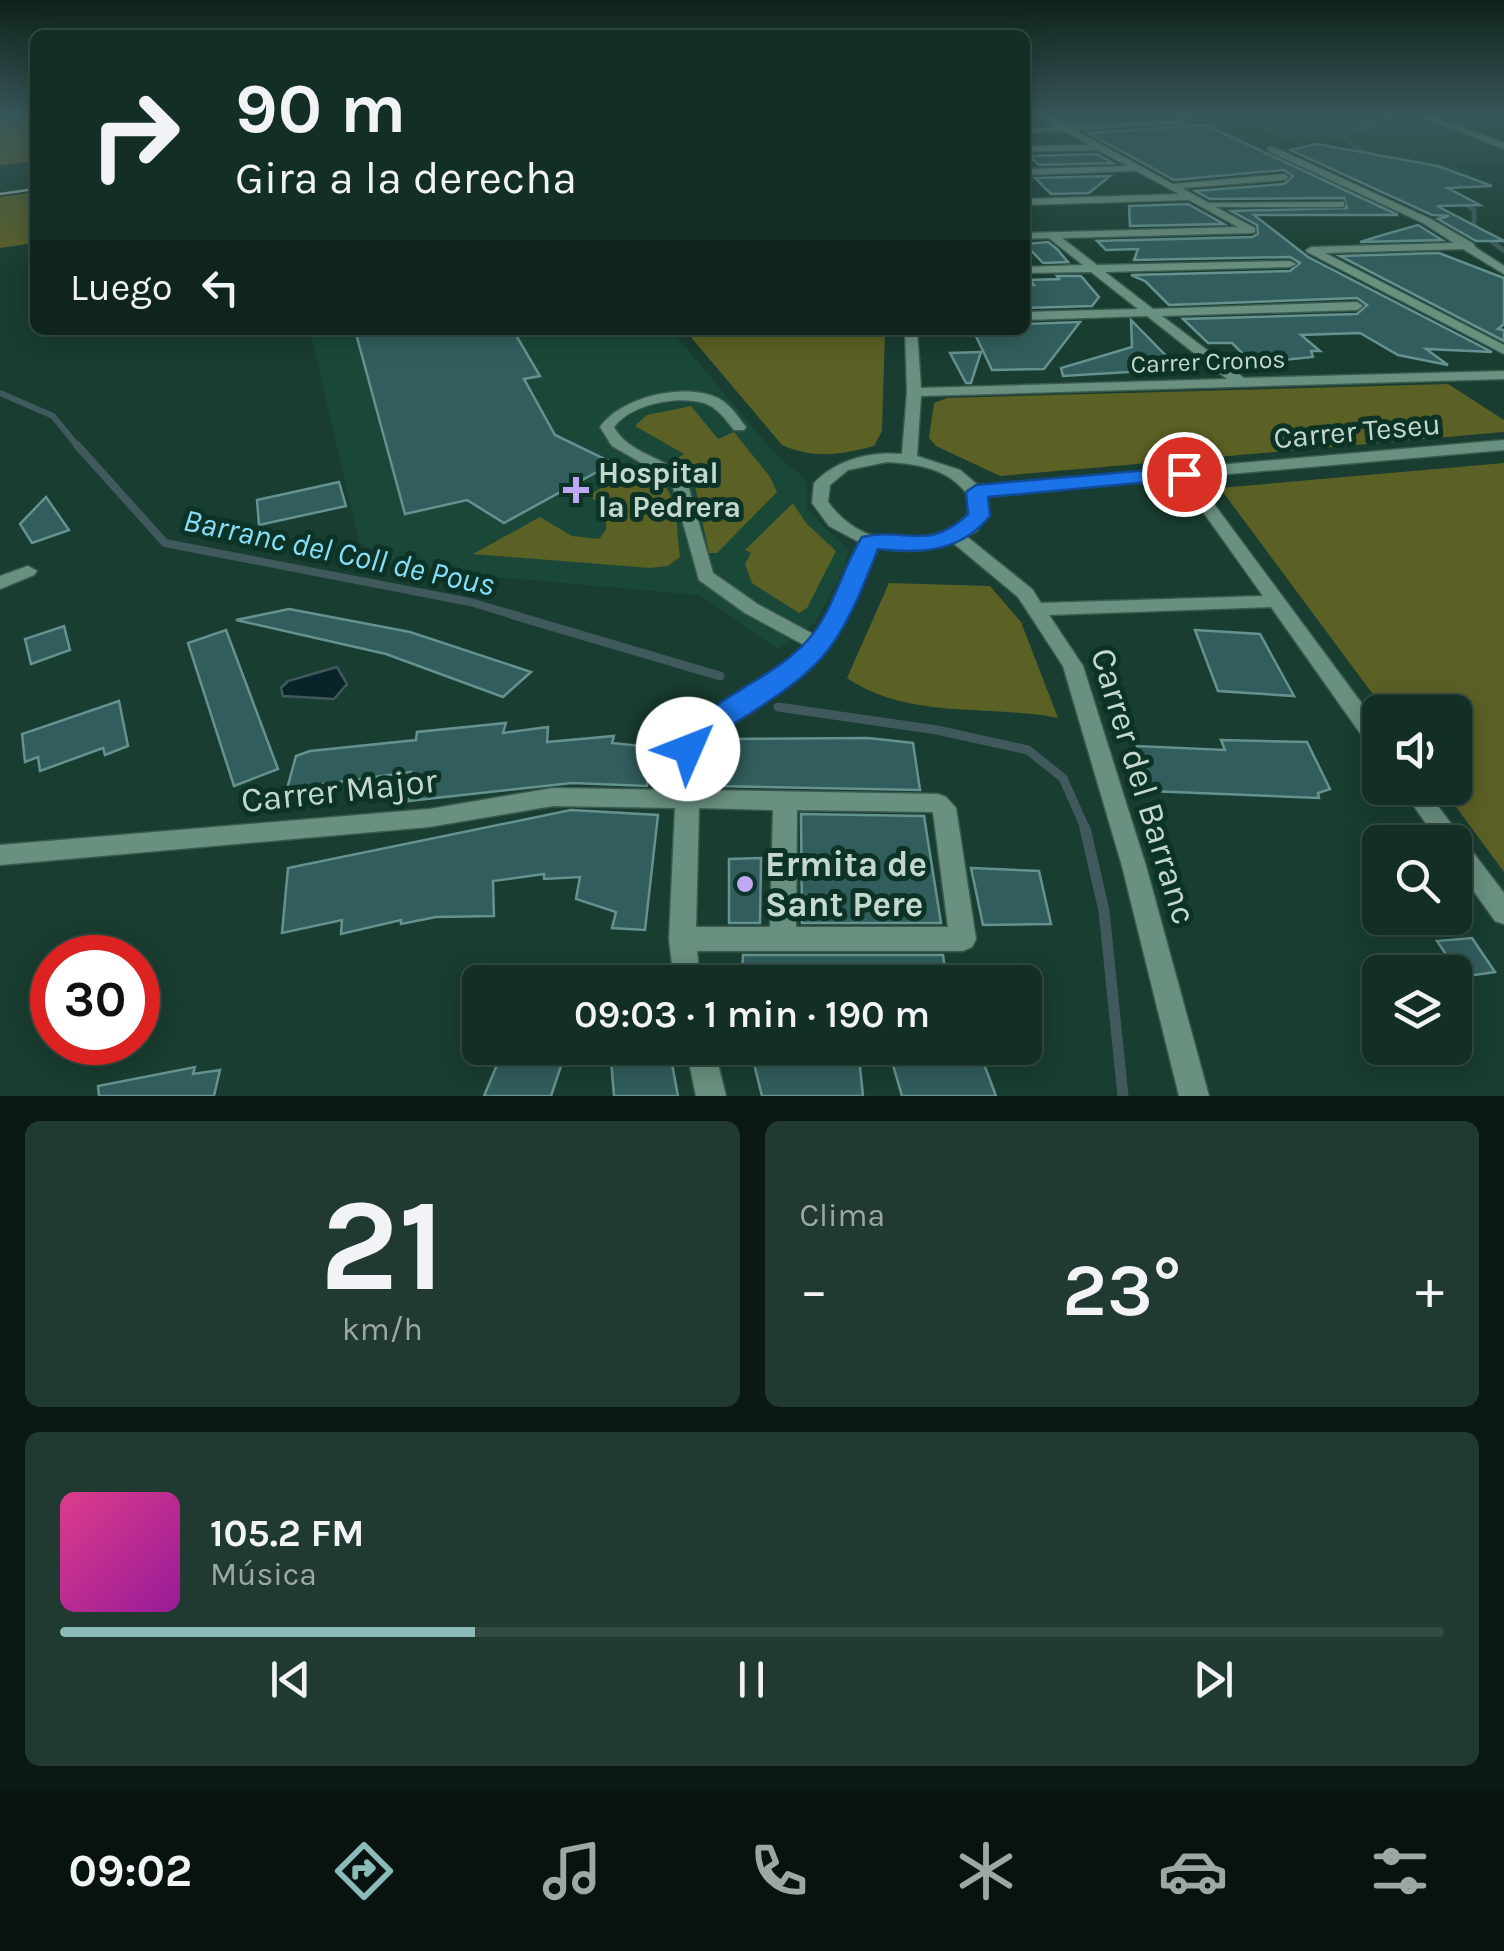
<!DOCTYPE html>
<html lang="es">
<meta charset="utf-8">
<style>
:root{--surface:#132e24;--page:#203a31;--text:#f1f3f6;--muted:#9da8a6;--line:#324a41;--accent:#8bbbb9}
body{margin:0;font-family:Karla,sans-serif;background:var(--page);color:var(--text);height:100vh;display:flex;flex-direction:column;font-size:38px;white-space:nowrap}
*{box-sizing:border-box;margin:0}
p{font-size:32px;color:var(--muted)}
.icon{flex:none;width:55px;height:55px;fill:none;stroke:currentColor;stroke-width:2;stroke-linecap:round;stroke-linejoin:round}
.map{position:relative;height:1096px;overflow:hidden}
.sheet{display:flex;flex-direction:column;gap:25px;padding:25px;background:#0a1914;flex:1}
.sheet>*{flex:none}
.banner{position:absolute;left:30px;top:30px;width:1000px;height:305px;border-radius:15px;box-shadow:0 5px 25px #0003,0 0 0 2px var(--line);background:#132e24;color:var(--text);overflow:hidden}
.fabs{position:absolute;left:1362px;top:695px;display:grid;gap:20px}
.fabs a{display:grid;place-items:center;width:110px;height:110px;border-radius:15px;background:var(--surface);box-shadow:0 5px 25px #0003,0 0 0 2px var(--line);font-size:50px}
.speed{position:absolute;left:30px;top:935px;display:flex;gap:20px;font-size:50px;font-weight:700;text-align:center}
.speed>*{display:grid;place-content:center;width:130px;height:130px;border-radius:50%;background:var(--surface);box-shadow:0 5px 25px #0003,0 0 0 2px var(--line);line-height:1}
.speed .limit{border:15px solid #d22;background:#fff;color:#111}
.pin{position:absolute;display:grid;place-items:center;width:85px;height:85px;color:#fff;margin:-42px;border:5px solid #fff;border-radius:50%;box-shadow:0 2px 10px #0007}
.me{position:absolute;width:110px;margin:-55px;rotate:46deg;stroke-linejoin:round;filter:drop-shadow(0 0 8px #0008)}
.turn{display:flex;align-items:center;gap:35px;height:210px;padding:0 40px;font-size:45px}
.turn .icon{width:130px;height:130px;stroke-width:2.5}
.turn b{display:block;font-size:70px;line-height:85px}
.then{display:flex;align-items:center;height:95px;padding:0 40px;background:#0003;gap:20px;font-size:38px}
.big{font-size:75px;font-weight:600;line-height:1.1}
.sheet .card{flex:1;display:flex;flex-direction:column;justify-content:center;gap:15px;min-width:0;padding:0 35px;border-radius:15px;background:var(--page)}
.sheet .dial{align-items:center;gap:0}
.dial b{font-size:130px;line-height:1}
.song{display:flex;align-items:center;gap:30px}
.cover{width:120px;height:120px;border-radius:15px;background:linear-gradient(135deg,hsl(330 70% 55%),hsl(300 70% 35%))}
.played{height:10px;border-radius:5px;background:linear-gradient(90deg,var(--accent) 30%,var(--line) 30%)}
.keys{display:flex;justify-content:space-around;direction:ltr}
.heat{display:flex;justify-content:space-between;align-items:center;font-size:55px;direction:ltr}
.sheet .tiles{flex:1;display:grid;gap:25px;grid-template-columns:1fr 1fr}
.card:last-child{grid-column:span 2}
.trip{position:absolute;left:462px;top:965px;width:580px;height:100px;border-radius:15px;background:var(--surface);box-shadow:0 5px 25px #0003,0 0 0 2px var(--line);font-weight:600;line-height:100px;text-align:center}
.dock{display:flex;height:160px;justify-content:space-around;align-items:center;background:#08120e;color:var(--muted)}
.dock .icon{width:70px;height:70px}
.dock .selected{color:var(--accent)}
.dock b{font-size:45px;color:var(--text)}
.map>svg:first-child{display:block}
</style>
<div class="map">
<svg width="1504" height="1096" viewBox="0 0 1504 1096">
<rect width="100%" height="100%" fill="#193d30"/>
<g fill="#1a4838">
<path d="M1290,117H1351L1370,123L1345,134L1350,136L1394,117H1413L1504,153V161L1453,165L1484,178L1429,179L1351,144L1349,138L1294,143L1246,122Z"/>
<path d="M310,330H671L777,456L801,475L807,484V509L849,550L843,570L816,622L778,649L699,595L385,567L359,541Z"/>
</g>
<g fill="#5b6025">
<path d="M8,117H35V161L0,165V131Z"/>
<path d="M35,192V243L0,248V197Z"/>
<path d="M685,330H885L882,431L874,446C841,455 813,459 782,445Z"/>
<path d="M1448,384L1504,420V432L1000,476L936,446L929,438L934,403L947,398Z"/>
<path d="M691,406L718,439L734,432L770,477L777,492L717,553H709L693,476L674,460L684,454L635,426L647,415Z"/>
<path d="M1504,463V872L1442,788H1455V712H1386L1220,488Z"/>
<path d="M639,466C682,487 674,514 680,557L668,566L650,568L473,554L540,517L572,536L599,539L606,530V510L589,495Z"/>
<path d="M793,503L806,523L836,551L807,608L799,613L752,583L745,564L751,553L745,550Z"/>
<path d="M889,583L990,586L1021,622L1058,718C986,704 909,720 847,678Z"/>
</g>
<path fill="#08232a" stroke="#40595c" stroke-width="2.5" d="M337,667L347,684L334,699L283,696L281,688L288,681Z"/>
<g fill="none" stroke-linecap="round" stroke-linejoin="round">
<g stroke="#40595c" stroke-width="4">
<path d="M1375,157L1348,143L1344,136L1389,117"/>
<path d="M1463,202L1466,204"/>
</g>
<path stroke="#40595c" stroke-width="5" d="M1463,202L1474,210V227L1504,251"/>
<path stroke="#40595c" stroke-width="6" d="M0,393L53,416L79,448"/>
<path stroke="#40595c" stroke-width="8" d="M77,445L165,543L470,602L521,617"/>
<g stroke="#40595c" stroke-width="9">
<path d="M513,615L720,676"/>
<path d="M778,707L937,730L1028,750L1063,778L1086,830"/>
</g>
<path stroke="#40595c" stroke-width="11" d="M1085,828L1104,911L1123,1096"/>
</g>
<g fill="#315d5c" stroke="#659290" stroke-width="2.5">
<path d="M1206,125L1398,215H1254L1308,257L1492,352L1426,349L1448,365L1398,355L1360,333L1301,335L1320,351H1311L1313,357L1252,363L1232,343H1208L1183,319L1357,314L1367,305L1357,298L1169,305L1145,281L1131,275L1290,271L1300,263L1290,257L1134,260L1138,249L1106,250L1097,241L1252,237L1258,234L1257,225L1231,211L1347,208L1344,198L1210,199L1195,191L1284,184L1293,176L1284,170L1174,180L1088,133Z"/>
<path d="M1317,144L1438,166L1492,186L1448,188L1480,205L1437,206L1504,241H1476L1438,219L1449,216L1432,215L1290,150Z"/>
<path d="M1097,154L1113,163L1039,165L1029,156Z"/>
<path d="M1110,176L1089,193L1051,194L1035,178Z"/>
<path d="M1188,204L1224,224L1130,226L1129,206Z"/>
<path d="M1418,225L1442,240L1360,242L1386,234Z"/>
<path d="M1048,242L1057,249L1068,262L1043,263L1025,244Z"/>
<path d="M1439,253L1504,278V324L1498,329L1504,330V341L1340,256Z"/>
<path d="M1057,276H1081L1099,297L1092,306L1025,308V285H1034L1030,280L1059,279Z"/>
<path d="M1131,320L1179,369L1063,376L1061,368L1132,347Z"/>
<path d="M1080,322L1044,369L992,370L974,332L1025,330V324Z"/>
<path d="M355,330H513L540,376L524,379L555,435L613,463L504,523L467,500L405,514Z"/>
<path d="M981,352L971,383H966L950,353Z"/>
<path d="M339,482L346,506L259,525L257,500Z"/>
<path d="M46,497L69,530L32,543L20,524Z"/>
<path d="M289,609L410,632L531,672L503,697L386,654L236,620Z"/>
<path d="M64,626L70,650L31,664L25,639Z"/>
<path d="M226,630L278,769L234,786L188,643Z"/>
<path d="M1195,630L1260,634L1294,696L1218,691Z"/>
<path d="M119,701L128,746L105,755L103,748L40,771L38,757L25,762L22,734Z"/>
<path d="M506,723L503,733L548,727L547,742L614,736L612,743L652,747L647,786L572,783L408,801L411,772L287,789L296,756L310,751L416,740L417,732Z"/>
<path d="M868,738L913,743L920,790L714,786L716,739Z"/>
<path d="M1221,740L1307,742L1330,789L1318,793L1319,798L1149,791L1137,746L1225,750Z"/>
<path d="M571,810L658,815L645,930L612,928L616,912L576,899L580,877L544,879V874L493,881L494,916L436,917L401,924V920L341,934L342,920L282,933L288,868Z"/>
<path d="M801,814L924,816L941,923H802Z"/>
<path d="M761,858L760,923H729V859Z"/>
<path d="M971,868L1039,871L1051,924L983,925Z"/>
<path d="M1472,938L1495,972L1461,977L1437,941Z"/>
<path d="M743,955H943L947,982H869L864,965L850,968L852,982H742Z"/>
<path d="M504,1048H538L534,1057L563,1060L551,1096H484Z"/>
<path d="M610,1048H669L678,1096H614Z"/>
<path d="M761,1048H858L863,1096H762L754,1064L762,1062Z"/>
<path d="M888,1048H978L996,1096H902Z"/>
<path d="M195,1067L193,1074L220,1070L214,1096H99L98,1086Z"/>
</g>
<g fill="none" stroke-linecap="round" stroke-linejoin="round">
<defs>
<g id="minor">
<path d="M1041,117H1051L1067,126L1190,119L1187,123L1075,130L1173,184L1284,174L1289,177L1284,180L1182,188L1209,203L1344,202V206L1341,207H1216L1255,228V232L1251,233L1062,238L1097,265L1290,261L1296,264L1290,267L1105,272L1153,309L1357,302L1363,306L1357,310L1162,316L1244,378L1504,371V379L921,396L917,456L960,470L979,486L1504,440V450L1194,477L1380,728V752L1372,750L1271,607L1049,615L1083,666L1146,866L1209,1096H1179L1122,866L1063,666L1018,597L952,542C928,552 902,553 877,547C864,578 853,610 834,638C803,682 750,708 707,739L700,750L699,790L938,794L946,797L956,808L976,939L972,947L963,951H697L700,982H674L669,939L675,808L553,806L429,827L0,865V845L429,809L553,788L676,790C677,777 675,762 678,750C685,721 778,674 806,646L745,613L699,580L671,480L612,446L600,427C621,397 684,382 718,398C730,404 738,417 746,427L744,430H734C726,420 717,407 704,403C677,395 631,404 614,427C628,454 666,457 686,478L713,573L759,605L815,635L832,609L861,543L829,526L812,503L814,483C836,460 870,451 902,454L907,392L905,330H917L921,388L1227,379L1147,316L1025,320V312L1138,309L1091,272L1025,273V267L1083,265L1049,238L1025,239V233L1238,227L1189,200L1025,205V199L1179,194L1136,171L1025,175V169L1127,166L1098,150L1025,152V146L1089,145L1065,131L1025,133V129L1057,127ZM887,462C922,464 956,470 973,504L964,524C913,545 865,551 828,502L830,485L848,470ZM1179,478L1263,596L1041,603L1032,589L966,536L977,531L989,504L985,495ZM699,808L773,810L770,927H696ZM797,810L933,812L948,927H796Z"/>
<path d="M1421,117H1433L1504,143V149Z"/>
<path d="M1268,147H1274L1431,219L1474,244L1475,247L1504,266V274L1463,249L1325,253L1504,345V354L1307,252L1306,250L1311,247L1454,243L1423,223L1268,151Z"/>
<path d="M28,566L37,571L34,575L0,589V576Z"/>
<path d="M1401,788H1424L1504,893V924L1495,921L1455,865V842H1439Z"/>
<path d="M686,1048H714L726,1096H696Z"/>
</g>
</defs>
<use href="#minor" stroke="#3b5a4f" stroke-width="3"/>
<use href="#minor" fill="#6a907f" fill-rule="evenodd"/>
<path stroke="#98b0a6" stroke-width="2.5" d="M0,194L35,189"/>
</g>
<linearGradient id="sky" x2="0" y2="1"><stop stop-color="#0e221a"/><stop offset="0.43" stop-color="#385759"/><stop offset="1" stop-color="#385759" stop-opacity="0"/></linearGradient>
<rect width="1504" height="271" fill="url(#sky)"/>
<path fill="#1a73e8" stroke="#114b97" stroke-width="2.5" d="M1184,467L1195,474L1192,478L988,497L990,516C961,552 921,554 878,549C864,584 851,619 829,649C800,687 748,713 709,740L699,757H678L674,749C702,699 769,683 807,641C834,611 841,570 862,537C906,526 927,553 968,514L966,492L976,485Z"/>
<g fill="#c0a8f3" stroke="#0d3326" stroke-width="4">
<path d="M571 475h10v10h10v10h-10v10h-10v-10h-10v-10h10z"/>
<circle cx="745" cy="884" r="10"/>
</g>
<g text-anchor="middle" stroke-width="10" stroke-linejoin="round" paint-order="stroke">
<g font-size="25" fill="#c4d8cf" stroke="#0d3326">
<text transform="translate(1208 361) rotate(-2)" y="9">Carrer Cronos</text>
</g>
<g font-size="30" fill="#c4d8cf" stroke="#0d3326">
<text transform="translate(1357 431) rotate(-5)" y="10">Carrer Teseu</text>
</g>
<g font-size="30" font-weight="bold" fill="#c4d8cf" stroke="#0d3326" text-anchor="start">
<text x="598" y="483">Hospital<tspan x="598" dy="34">la Pedrera</tspan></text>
</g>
<g font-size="32" font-style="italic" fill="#86dffa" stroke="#0d3326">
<text transform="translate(339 552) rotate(12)" y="11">Barranc del Coll de Pous</text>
</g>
<g font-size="35" fill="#c4d8cf" stroke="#0d3326">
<text transform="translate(1144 786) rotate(73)" y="12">Carrer del Barranc</text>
<text transform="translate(339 790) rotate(-6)" y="12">Carrer Major</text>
</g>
<g font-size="35" font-weight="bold" fill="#c4d8cf" stroke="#0d3326" text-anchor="start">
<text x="765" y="876">Ermita de<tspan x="765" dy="40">Sant Pere</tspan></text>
</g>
</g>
</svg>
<div class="fabs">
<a><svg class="icon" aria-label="sound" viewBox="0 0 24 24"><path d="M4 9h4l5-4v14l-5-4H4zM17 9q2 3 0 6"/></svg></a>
<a><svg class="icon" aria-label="search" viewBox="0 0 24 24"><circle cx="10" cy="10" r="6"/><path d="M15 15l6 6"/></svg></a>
<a><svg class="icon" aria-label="layers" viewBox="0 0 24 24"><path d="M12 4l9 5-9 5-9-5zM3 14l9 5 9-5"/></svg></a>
</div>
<div class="speed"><div class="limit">30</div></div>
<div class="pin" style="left:1184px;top:474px;background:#d93025"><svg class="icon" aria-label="arrive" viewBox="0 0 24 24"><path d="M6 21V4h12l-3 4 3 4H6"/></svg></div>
<svg class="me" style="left:688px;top:749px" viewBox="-20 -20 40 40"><circle r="19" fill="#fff"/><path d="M0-13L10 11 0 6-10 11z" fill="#1a73e8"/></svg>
<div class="trip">09:03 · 1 min · 190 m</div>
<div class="banner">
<div class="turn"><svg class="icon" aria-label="right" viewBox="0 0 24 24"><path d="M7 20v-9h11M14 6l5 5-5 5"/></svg><div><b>90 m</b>Gira a la derecha</div></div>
<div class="then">Luego<svg class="icon" aria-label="left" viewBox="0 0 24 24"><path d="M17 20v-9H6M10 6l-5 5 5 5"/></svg></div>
</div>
</div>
<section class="sheet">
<div class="tiles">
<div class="card dial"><b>21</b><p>km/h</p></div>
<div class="card"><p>Clima</p>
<div class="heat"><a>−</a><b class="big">23°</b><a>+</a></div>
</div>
<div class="card">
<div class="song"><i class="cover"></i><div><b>105.2 FM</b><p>Música</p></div></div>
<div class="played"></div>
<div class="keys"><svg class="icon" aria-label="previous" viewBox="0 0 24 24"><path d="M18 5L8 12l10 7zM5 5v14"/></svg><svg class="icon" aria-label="pause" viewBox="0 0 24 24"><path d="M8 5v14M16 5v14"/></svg><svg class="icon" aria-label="next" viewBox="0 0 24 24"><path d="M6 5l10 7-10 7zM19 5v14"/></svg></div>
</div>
</div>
</section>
<nav class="dock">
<b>09:02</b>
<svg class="icon selected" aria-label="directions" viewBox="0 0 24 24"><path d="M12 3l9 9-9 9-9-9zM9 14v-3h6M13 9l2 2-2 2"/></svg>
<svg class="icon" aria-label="music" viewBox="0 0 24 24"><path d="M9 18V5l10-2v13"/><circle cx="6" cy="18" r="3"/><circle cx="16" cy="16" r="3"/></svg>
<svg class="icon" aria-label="phone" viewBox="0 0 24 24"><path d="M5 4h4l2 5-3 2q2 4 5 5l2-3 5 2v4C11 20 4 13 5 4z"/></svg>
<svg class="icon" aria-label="climate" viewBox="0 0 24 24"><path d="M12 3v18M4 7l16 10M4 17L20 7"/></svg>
<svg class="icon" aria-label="car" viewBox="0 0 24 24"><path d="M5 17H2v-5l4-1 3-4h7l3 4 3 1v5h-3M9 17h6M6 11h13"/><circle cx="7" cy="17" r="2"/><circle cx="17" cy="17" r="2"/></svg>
<svg class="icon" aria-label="filters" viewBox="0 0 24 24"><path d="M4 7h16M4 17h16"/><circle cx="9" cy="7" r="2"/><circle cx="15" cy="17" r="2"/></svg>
</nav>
